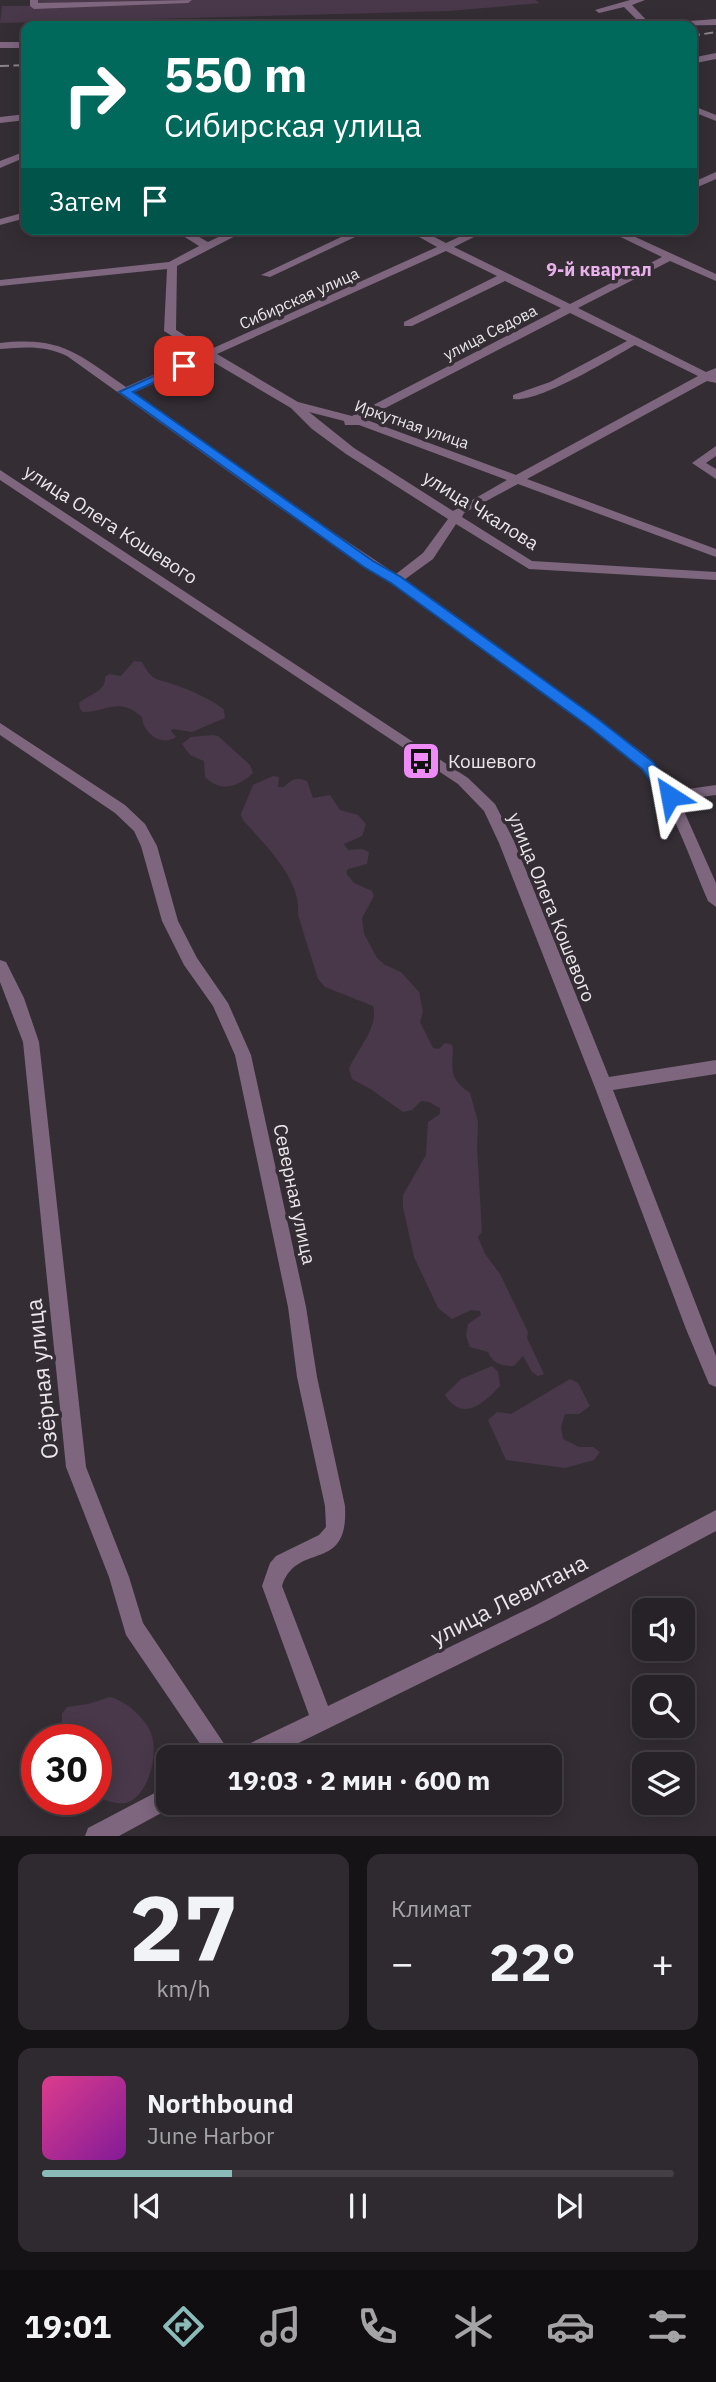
<!DOCTYPE html>
<html lang="ru">
<meta charset="utf-8">
<style>
:root{--surface:#272227;--page:#2f2a2f;--text:#f1f3f6;--muted:#a4a4a7;--line:#433f44;--accent:#8bbbb9}
body{margin:0;font-family:"IBM Plex Sans",sans-serif;background:var(--page);color:var(--text);height:100vh;display:flex;flex-direction:column;font-size:26px;white-space:nowrap}
*{box-sizing:border-box;margin:0}
p{font-size:23px;color:var(--muted)}
.icon{flex:none;width:38px;height:38px;fill:none;stroke:currentColor;stroke-width:2;stroke-linecap:round;stroke-linejoin:round}
.map{position:relative;height:1836px;overflow:hidden}
.sheet{display:flex;flex-direction:column;gap:18px;padding:18px;background:#151315;flex:1}
.sheet>*{flex:none}
.top-card{position:absolute;left:21px;top:21px;width:676px;height:214px;border-radius:14px;box-shadow:0 4px 18px #0003,0 0 0 2px var(--line);background:#00695c;color:#fff;overflow:hidden}
.fabs{position:absolute;left:632px;top:1598px;display:grid;gap:14px}
.fabs a{display:grid;place-items:center;width:63px;height:63px;border-radius:14px;background:var(--surface);box-shadow:0 4px 18px #0003,0 0 0 2px var(--line);font-size:35px}
.speed{position:absolute;left:21px;top:1724px;display:flex;gap:14px;font-size:35px;font-weight:700;text-align:center}
.speed>*{display:grid;place-content:center;width:91px;height:91px;border-radius:50%;background:var(--surface);box-shadow:0 4px 18px #0003,0 0 0 2px var(--line);line-height:1}
.speed .limit{border:10px solid #d22;background:#fff;color:#111}
.pin{position:absolute;display:grid;place-items:center;width:60px;height:60px;color:#fff;margin:-30px;border-radius:14px;box-shadow:0 4px 10px #0006}
.me{position:absolute;width:77px;margin:-38px;rotate:326deg;stroke-linejoin:round;filter:drop-shadow(0 0 5px #0008)}
.turn{display:flex;align-items:center;gap:24px;height:147px;padding:0 28px;font-size:32px}
.turn .icon{width:91px;height:91px;stroke-width:2.5}
.turn b{display:block;font-size:49px;line-height:60px}
.then{display:flex;align-items:center;height:66px;padding:0 28px;background:#0003;gap:14px;font-size:26px}
.big{font-size:52px;font-weight:700;line-height:1.1}
.sheet .card{flex:1;display:flex;flex-direction:column;justify-content:center;gap:10px;min-width:0;padding:0 24px;border-radius:14px;background:var(--page)}
.sheet .dial{align-items:center;gap:0}
.dial b{font-size:91px;line-height:1}
.song{display:flex;align-items:center;gap:21px}
.cover{width:84px;height:84px;border-radius:10px;background:linear-gradient(135deg,hsl(330 70% 55%),hsl(290 70% 35%))}
.played{height:7px;border-radius:4px;background:linear-gradient(90deg,var(--accent) 30%,var(--line) 30%)}
.keys{display:flex;justify-content:space-around;direction:ltr}
.heat{display:flex;justify-content:space-between;align-items:center;font-size:38px;direction:ltr}
.sheet .tiles{flex:1;display:grid;gap:18px;grid-template-columns:1fr 1fr}
.card:last-child{grid-column:span 2}
.trip{position:absolute;left:156px;top:1745px;width:406px;height:70px;border-radius:14px;background:var(--surface);box-shadow:0 4px 18px #0003,0 0 0 2px var(--line);font-weight:700;line-height:70px;text-align:center}
.dock{display:flex;height:112px;justify-content:space-around;align-items:center;background:#100e10;color:var(--muted)}
.dock .icon{width:49px;height:49px}
.dock .active{color:var(--accent)}
.dock b{font-size:32px;color:var(--text)}
.map>svg:first-child{display:block}
</style>
<div class="map">
<svg width="716" height="1836" viewBox="0 0 716 1836">
<rect width="100%" height="100%" fill="#342e34"/>
<g fill="#49384a">
<path d="M30,0H535L540,3L449,11L0,23L2,6H30Z"/>
<path d="M134,661L142,662C153,683 157,678 175,685C188,689 215,701 224,710L225,718L192,732L172,729L171,731L176,737C161,747 143,733 142,717C119,696 107,712 83,712L80,709L79,703C89,694 106,692 105,677L109,674L121,676Z"/>
<path d="M212,735L218,736L250,765L253,773C238,787 221,793 205,777L204,761L190,755L182,744L191,737Z"/>
<path d="M273,776L279,777L278,787H284C292,779 296,777 307,781L313,798L330,795L340,810L358,815L366,824L362,836L344,844L348,850L362,849L369,852L367,864L348,869L346,873L354,883L372,891L374,896L362,918L364,934L377,958L385,965L401,972L419,992L423,1012L420,1022L433,1048L439,1049L445,1043L451,1044L453,1048C452,1071 449,1078 470,1093L478,1122L477,1148L482,1232L478,1237L485,1254L500,1274L528,1332L527,1338L544,1374L538,1376L532,1372L523,1356L514,1366C502,1366 493,1364 488,1352L470,1347L466,1336L468,1324L481,1315L480,1311L471,1310L452,1319L438,1308L414,1257L403,1207V1195L426,1155L428,1122L440,1114V1108L429,1102L421,1101L412,1110L403,1112L372,1090L352,1079L349,1069C357,1049 379,1028 373,1006L325,987L318,979L298,915C302,879 265,845 243,820L241,814L253,785Z"/>
<path d="M492,1366L498,1372L500,1386C484,1403 463,1423 445,1395L461,1379Z"/>
<path d="M570,1379L578,1383L590,1406L579,1414H565L561,1427L563,1439L579,1447H593L600,1452L594,1460L565,1468L506,1460L488,1420L497,1412L511,1414Z"/>
<path d="M110,1697C125,1701 139,1713 148,1727C161,1747 151,1791 129,1802C120,1806 106,1800 97,1798L96,1740L73,1739L62,1729V1714L67,1707L88,1704Z"/>
</g>
<g fill="none" stroke-linecap="round" stroke-linejoin="round">
<g fill="#7d667e" fill-rule="evenodd">
<path d="M30,0H38V3L192,0L188,3L34,9L30,6Z"/>
<path d="M630,0H645L632,5L652,26H643L624,7L599,13L595,10Z"/>
<path d="M716,19V25L658,26L662,23Z"/>
<rect x="0" y="42" width="26" height="6"/>
<path d="M716,53V59L691,64V58Z"/>
<path d="M691,105L716,115V121L691,111Z"/>
<path d="M26,114V120L0,123V117Z"/>
<path d="M26,151V157L0,168V161Z"/>
<path d="M716,172V179L691,190V183Z"/>
<path d="M26,212V218L0,225V219Z"/>
<path d="M172,229H185L208,242L235,229H249L177,266L176,330L209,350L437,247L405,229H419L446,243L476,229H490L454,247L570,304L662,257L604,229H618L716,274V281L670,261L578,308L706,372L716,368V383L707,381L527,479L716,549V557L518,484L464,513L462,517L532,561L716,572V580L529,569L456,524L433,559L404,580L646,755L674,791L716,785V795L679,800L716,883V907L708,901C687,852 672,801 636,761L391,583L274,504L67,356C45,345 24,347 0,349V343C62,336 78,354 126,387L200,354L164,331L167,269L0,286V280L169,262L199,246ZM446,251L497,276L404,322V326H412L505,281L561,308L352,416L298,402L217,354ZM570,313L627,341L550,382L513,395V399C539,403 610,359 635,345L698,376L516,475L364,419ZM208,359L291,408L312,429L346,454L448,519L423,553L396,574L282,498L133,393ZM309,412L344,421L345,425H359L507,480L453,511L354,448Z"/>
<path d="M358,229H372L270,277L261,275Z"/>
<path d="M716,446V456L706,463L716,469V479L692,463Z"/>
<path d="M0,470L468,778L495,804L515,843L609,1077L716,1060V1074L613,1090L716,1356V1387L709,1384L686,1329L594,1085L499,843L484,811L458,784L0,480Z"/>
<path d="M0,723L125,805L145,824L157,846L178,921L197,958L228,1003L251,1055L306,1307L317,1377L345,1506C349,1575 297,1540 282,1586L328,1706L534,1606L716,1510V1531L549,1620L270,1757H235L238,1749L309,1715L262,1586L270,1563L276,1556L319,1535L326,1527L325,1506L297,1377L288,1307L235,1055L213,1006L184,965L162,921L141,846L134,831L115,813L0,735Z"/>
<path d="M0,960L6,962L24,998L39,1042L86,1467L129,1577L143,1623L233,1757H209L126,1635L109,1577L66,1467L23,1042L0,982Z"/>
<path d="M168,1786V1802H177L176,1805L119,1836H85L88,1828Z"/>
</g>
<g stroke="#8b868b" stroke-width="2" stroke-dasharray="9 4.5" stroke-linecap="butt">
<path d="M691,36L716,32"/>
<path d="M0,66L26,65"/>
</g>
</g>
<path fill="#1a73e8" stroke="#114b97" stroke-width="2" d="M180,364L190,366L133,392L373,561L401,577L598,719L653,762L677,796L675,800H664L642,769L588,726L391,583L364,567L119,392Z"/>
<defs>
<symbol id="bus-square" viewBox="-11 -11 22 22"><rect x="-9" y="-9" width="18" height="18" rx="4" fill="#ef8bf7" stroke="#342e34"/><path d="M-5-6H5V4H4V6H2V4H-2V6H-4V4H-5ZM-3.5-4V0h7V-4ZM-3.5 1.2v1.5H-2V1.2ZM2 1.2v1.5H3.5V1.2Z" fill="#111"/></symbol>
</defs>
<g fill-rule="evenodd">
<use href="#bus-square" x="399" y="739" width="44" height="44"/>
</g>
<g text-anchor="middle" stroke-width="7" stroke-linejoin="round" paint-order="stroke">
<g font-size="16" fill="#eae6ea" stroke="#342e34">
<text transform="translate(299 298) rotate(-24)" y="6">Сибирская улица</text>
<text transform="translate(490 332) rotate(-27)" y="6">улица Седова</text>
<text transform="translate(412 424) rotate(19)" y="6">Иркутная улица</text>
</g>
<g font-size="18" font-weight="bold" fill="#e9b1ec" stroke="#342e34">
<text x="599" y="276">9-й квартал</text>
</g>
<g font-size="19" fill="#eae6ea" stroke="#342e34">
<text transform="translate(481 510) rotate(32)" y="7">улица Чкалова</text>
<text transform="translate(111 524) rotate(33)" y="7">улица Олега Кошевого</text>
<text transform="translate(552 907) rotate(68)" y="7">улица Олега Кошевого</text>
<text transform="translate(295 1194) rotate(78)" y="7">Северная улица</text>
</g>
<g font-size="19" fill="#eae6ea" stroke="#342e34" text-anchor="start">
<text x="448" y="768">Кошевого</text>
</g>
<g font-size="23" fill="#eae6ea" stroke="#342e34">
<text transform="translate(42 1379) rotate(-96)" y="8">Озёрная улица</text>
<text transform="translate(509 1600) rotate(-27)" y="8">улица Левитана</text>
</g>
</g>
</svg>
<div class="fabs">
<a><svg class="icon" aria-label="sound" viewBox="0 0 24 24"><path d="M4 9h4l5-4v14l-5-4H4zM17 9q2 3 0 6"/></svg></a>
<a><svg class="icon" aria-label="search" viewBox="0 0 24 24"><circle cx="10" cy="10" r="6"/><path d="M15 15l6 6"/></svg></a>
<a><svg class="icon" aria-label="layers" viewBox="0 0 24 24"><path d="M12 4l9 5-9 5-9-5zM3 14l9 5 9-5"/></svg></a>
</div>
<div class="speed"><div class="limit">30</div></div>
<div class="pin" style="left:184px;top:366px;background:#d93025"><svg class="icon" aria-label="arrive" viewBox="0 0 24 24"><path d="M6 21V4h12l-3 4 3 4H6"/></svg></div>
<svg class="me" style="left:670px;top:796px" viewBox="-20 -20 40 40"><path d="M0-17L14 15 0 8-14 15z" fill="#1a73e8" stroke="#fff" stroke-width="4"/></svg>
<div class="trip">19:03 · 2 мин · 600 m</div>
<div class="top-card">
<div class="turn"><svg class="icon" aria-label="right" viewBox="0 0 24 24"><path d="M7 20v-9h11M14 6l5 5-5 5"/></svg><div><b>550 m</b>Сибирская улица</div></div>
<div class="then">Затем<svg class="icon" aria-label="arrive" viewBox="0 0 24 24"><path d="M6 21V4h12l-3 4 3 4H6"/></svg></div>
</div>
</div>
<section class="sheet">
<div class="tiles">
<div class="card dial"><b>27</b><p>km/h</p></div>
<div class="card"><p>Климат</p>
<div class="heat"><a>−</a><b class="big">22°</b><a>+</a></div>
</div>
<div class="card">
<div class="song"><i class="cover"></i><div><b>Northbound</b><p>June Harbor</p></div></div>
<div class="played"></div>
<div class="keys"><svg class="icon" aria-label="previous" viewBox="0 0 24 24"><path d="M18 5L8 12l10 7zM5 5v14"/></svg><svg class="icon" aria-label="pause" viewBox="0 0 24 24"><path d="M8 5v14M16 5v14"/></svg><svg class="icon" aria-label="next" viewBox="0 0 24 24"><path d="M6 5l10 7-10 7zM19 5v14"/></svg></div>
</div>
</div>
</section>
<nav class="dock">
<b>19:01</b>
<svg class="icon active" aria-label="directions" viewBox="0 0 24 24"><path d="M12 3l9 9-9 9-9-9zM9 14v-3h6M13 9l2 2-2 2"/></svg>
<svg class="icon" aria-label="music" viewBox="0 0 24 24"><path d="M9 18V5l10-2v13"/><circle cx="6" cy="18" r="3"/><circle cx="16" cy="16" r="3"/></svg>
<svg class="icon" aria-label="phone" viewBox="0 0 24 24"><path d="M5 4h4l2 5-3 2q2 4 5 5l2-3 5 2v4C11 20 4 13 5 4z"/></svg>
<svg class="icon" aria-label="climate" viewBox="0 0 24 24"><path d="M12 3v18M4 7l16 10M4 17L20 7"/></svg>
<svg class="icon" aria-label="car" viewBox="0 0 24 24"><path d="M5 17H2v-5l4-1 3-4h7l3 4 3 1v5h-3M9 17h6M6 11h13"/><circle cx="7" cy="17" r="2"/><circle cx="17" cy="17" r="2"/></svg>
<svg class="icon" aria-label="filters" viewBox="0 0 24 24"><path d="M4 7h16M4 17h16"/><circle cx="9" cy="7" r="2"/><circle cx="15" cy="17" r="2"/></svg>
</nav>
